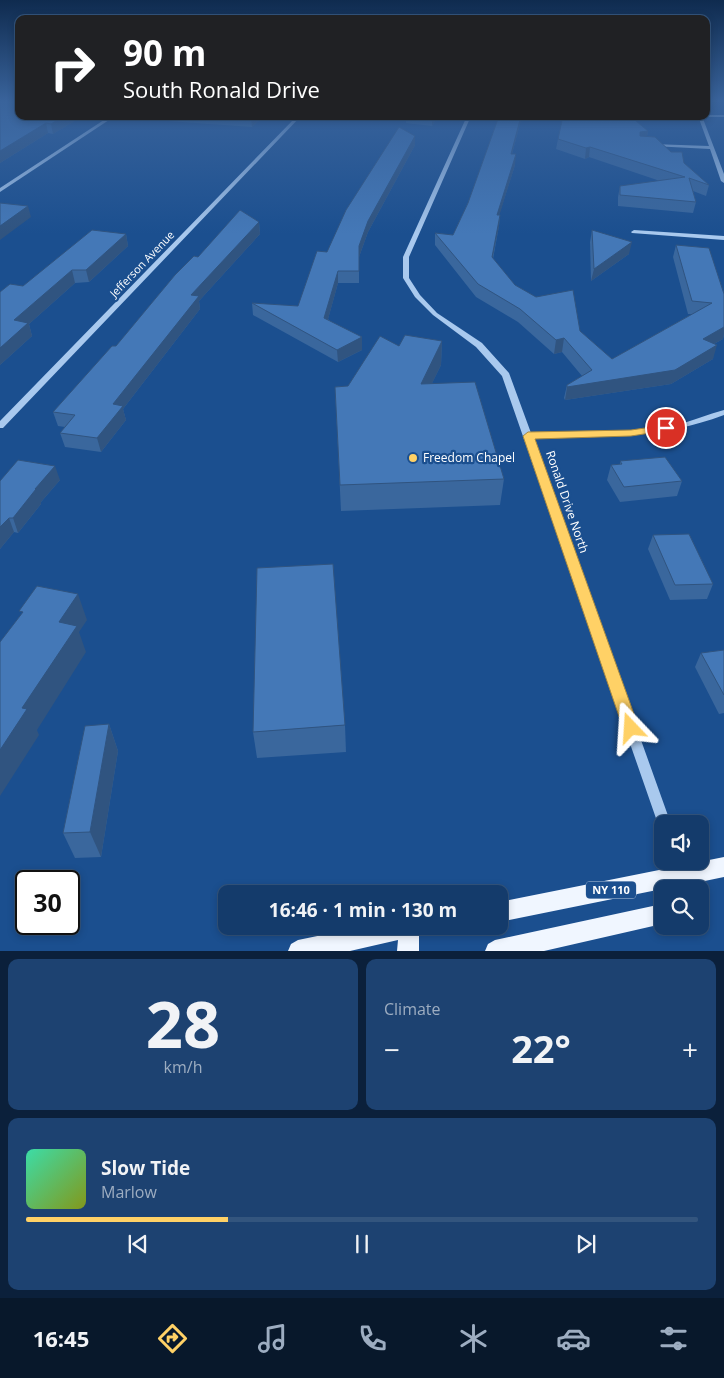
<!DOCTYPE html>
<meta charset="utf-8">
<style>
:root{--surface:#143b6b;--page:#1d4271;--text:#f1f3f6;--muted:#9dadc1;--line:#33557e;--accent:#ffd166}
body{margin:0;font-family:"Open Sans",sans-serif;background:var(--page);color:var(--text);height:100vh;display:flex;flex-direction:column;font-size:19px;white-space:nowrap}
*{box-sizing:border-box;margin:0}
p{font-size:16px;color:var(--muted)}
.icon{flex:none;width:28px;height:28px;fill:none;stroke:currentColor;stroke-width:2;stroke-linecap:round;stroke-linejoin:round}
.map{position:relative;height:951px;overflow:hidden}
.sheet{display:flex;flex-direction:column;gap:8px;padding:8px;background:#0b203b;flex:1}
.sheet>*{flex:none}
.banner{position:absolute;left:15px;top:15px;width:695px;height:105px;border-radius:10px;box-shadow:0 2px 8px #0003,0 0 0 1px var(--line);background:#202124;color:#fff;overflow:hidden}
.tools{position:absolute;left:654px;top:815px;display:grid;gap:10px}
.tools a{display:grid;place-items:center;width:55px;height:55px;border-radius:10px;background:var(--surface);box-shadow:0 2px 8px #0003,0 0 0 1px var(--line);font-size:25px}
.speed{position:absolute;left:15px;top:870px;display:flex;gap:10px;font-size:25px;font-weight:700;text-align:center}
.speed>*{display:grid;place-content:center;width:65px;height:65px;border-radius:50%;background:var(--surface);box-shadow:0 2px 8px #0003,0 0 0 1px var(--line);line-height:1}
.speed .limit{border:2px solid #111;border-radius:8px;background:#fff;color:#111}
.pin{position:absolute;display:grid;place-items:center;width:42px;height:42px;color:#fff;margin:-21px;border:2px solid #fff;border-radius:50%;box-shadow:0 1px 5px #0007}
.me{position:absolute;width:55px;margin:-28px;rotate:340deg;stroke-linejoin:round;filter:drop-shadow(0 0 4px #0008)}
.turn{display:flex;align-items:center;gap:18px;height:105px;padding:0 25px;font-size:22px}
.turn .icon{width:65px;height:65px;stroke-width:2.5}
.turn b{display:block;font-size:35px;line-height:42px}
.big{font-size:38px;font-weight:700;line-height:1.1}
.sheet .tile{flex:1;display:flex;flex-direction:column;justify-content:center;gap:8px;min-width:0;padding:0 18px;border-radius:10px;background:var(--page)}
.sheet .dial{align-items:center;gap:0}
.dial b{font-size:65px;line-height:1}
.song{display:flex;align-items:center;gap:15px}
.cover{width:60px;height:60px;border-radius:8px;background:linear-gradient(135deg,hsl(160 70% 55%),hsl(70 70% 35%))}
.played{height:5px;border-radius:2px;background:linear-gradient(90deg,var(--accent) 30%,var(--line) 30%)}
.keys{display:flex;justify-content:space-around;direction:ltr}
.heat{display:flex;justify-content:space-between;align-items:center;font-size:28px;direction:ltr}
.sheet .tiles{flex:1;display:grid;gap:8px;grid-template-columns:1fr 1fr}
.tile:last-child{grid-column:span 2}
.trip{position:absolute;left:218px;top:885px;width:290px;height:50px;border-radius:10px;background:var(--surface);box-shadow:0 2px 8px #0003,0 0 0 1px var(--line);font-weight:700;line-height:50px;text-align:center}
.tabs{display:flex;height:80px;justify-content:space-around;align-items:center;background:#08182b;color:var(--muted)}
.tabs .icon{width:35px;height:35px}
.tabs .on{color:var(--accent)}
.tabs b{font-size:22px;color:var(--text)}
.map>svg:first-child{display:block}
</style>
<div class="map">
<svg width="724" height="951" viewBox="0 0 724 951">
<rect width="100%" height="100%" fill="#1b4f8f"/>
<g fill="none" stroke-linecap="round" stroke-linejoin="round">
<g fill="#a9c9ee" fill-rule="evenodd">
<path d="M706,115H724V117H705Z"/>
<path d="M110,116H115L0,192V188Z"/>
<path d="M260,116L295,118L301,116L3,428H0V421L293,120Z"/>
<path d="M467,116H471L409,257V278L420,295L437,313L482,343L509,373L531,433C579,432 629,434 676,425C693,421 708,414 724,410V415C661,439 599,437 533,438L671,824H662V829H660L658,824L502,376L476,347L433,315L415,297L403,278V257Z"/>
<path d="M698,116H702L724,174V183L721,181L710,149L652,146L650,145L652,144L709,146Z"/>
<path d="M634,230L724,236V240L632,233L631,232Z"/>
<path d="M673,861H687L692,876L690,881L685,883L680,881Z"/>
</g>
<g fill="#f0f6ff" fill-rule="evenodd">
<path d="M724,857V877L695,883V889H675V887L662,889L499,922V902Z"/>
<path d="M662,904V924L544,951H485L488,944L495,940Z"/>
<path d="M366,926H427L424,933L419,935V951H397L398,940L350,951H288L291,944L298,940Z"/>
</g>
</g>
<g fill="#3a679d">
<path d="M0,101L83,116L53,134L48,133L0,163Z"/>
<path d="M140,116H262V118L252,127L140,119Z"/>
<path d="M406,116H438L432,126L406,123Z"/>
<path d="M499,116H522L512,154L515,165L499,215H500L499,226L493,259L515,285L580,331L612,359L692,314H688L673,257L676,245L724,294V334L723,339L714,344L713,359L671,384L565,400L564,398L567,385L582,376L562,352L554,354L518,322L476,297L435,245V233L453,235L468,203Z"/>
<path d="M648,131L647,136L684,163L709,185L706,196L693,191L696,202L693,213L618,206V197L620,186L660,181L589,157L585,159L556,149L558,139Z"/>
<path d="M415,136V145L368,232L359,257V283H338L328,319L362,350L338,362L253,315L252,303L298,306L327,252Z"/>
<path d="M259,222L260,234L199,301L200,309L123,409L126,420L101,452L65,447L60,433L65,427L58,426L53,412L116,346L198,257Z"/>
<path d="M592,230L629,254L591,281L590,242Z"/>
<path d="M126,234L128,246L89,282L75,283L29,324L32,336L0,365L23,286Z"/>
<path d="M442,341L441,365L432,383L504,479L500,505L341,511L335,387L348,386L399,346Z"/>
<path d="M620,461L682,481L677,496L620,502L607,480L611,465L620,464Z"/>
<path d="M60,480L41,502V504L18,533L14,532L0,549V481Z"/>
<path d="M653,535L713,584L707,599L670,600L648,549Z"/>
<path d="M724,650V713L719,714L695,667L701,653Z"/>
<path d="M109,724L118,751L101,857L75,858L63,833Z"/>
<path d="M345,725L346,752L257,758L253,732Z"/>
</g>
<g fill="#305480">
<path d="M64,116H83L53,134L51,124Z"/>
<path d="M253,116H262V118L252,127L251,118Z"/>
<path d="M432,116H438L432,126Z"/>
<path d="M521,116H522L509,164L511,154Z"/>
<path d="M46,123L48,133L0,163V151Z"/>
<path d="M648,131L646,141L638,142L640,132Z"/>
<path d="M415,136V145L368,232L359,257V283V246L368,221Z"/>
<path d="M590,147L589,157L585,159L586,148Z"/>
<path d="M516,154L515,165L496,226L497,215Z"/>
<path d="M28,206L31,217L0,240V226Z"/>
<path d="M500,215L499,226L490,270L492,257Z"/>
<path d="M259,222L260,234L199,301L200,309L123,409L126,420L101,452L97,438L113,404L191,295Z"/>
<path d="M126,234L128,246L89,282L86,270Z"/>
<path d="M632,242L629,254L591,281L594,269Z"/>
<path d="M72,270L75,283L29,324L32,336L0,365V348L14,320Z"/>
<path d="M338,271V283L325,330L324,318Z"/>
<path d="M724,327V334L723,339L699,352L703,339Z"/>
<path d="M362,337V350L338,362L337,350Z"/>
<path d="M564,338L562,352L554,354L556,340Z"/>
<path d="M442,341L441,365L420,408L421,384Z"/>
<path d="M717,345L713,359L671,384L565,400L567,387Z"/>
<path d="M55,466L60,480L41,502V504L18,533L13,518L35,489Z"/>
<path d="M9,518L14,532L0,549V527Z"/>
<path d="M78,594L87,620L79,632L86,652L37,730L39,735L0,796V750L22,708L59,622Z"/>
<path d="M109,724L118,751L101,857L90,832Z"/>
</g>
<g fill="#4478b7" stroke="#305480">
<path d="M0,101H19V116H64L51,124L46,123L0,151Z"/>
<path d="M232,116H253L251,118Z"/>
<path d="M499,116H521L511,154H516L497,215H500L492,257L515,285L536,297L573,290L580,331L612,359L712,303L692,301L676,245L709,248L724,294V327L703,339L717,345L675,370L567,387V385L592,370L564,338L556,340L520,309L478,284L435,233L453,235L468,203Z"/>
<path d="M563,116H630L648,131L640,132V136L655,137L671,152H682L684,163L709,185L689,178L696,202L620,195V186L685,177L590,147L586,148L558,139Z"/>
<path d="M399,127L415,136L368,221L359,246V271H338L324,318L362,337L337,350L252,303L298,306L317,251L327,252L346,210Z"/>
<path d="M0,203L28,206L0,226Z"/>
<path d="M240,210L259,222L191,295L199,296L113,404L123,406L97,438L60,433L75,415L53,412L112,346H116L175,275L194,256L198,257Z"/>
<path d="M92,230L126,234L86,270H72L14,320L28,323L0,348V292L10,284L23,286Z"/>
<path d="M592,230L632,242L594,269Z"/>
<path d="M405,335L442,341L421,384L475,382L504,479L340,485L335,387L348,386L380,336L399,346Z"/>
<path d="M665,457L682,481L624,487L611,465L622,464L620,461Z"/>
<path d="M18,460L55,466L35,489H36L13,518H9L0,527V481Z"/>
<path d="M689,534L713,584L675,585L653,535Z"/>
<path d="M333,564L345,725L253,732L257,568Z"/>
<path d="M37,586L78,594L59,622L77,626L22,708L27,709L0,750V642L23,612L19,611Z"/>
<path d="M724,650V695L701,653Z"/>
<path d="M109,724L90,832L63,833L85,726Z"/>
</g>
<linearGradient id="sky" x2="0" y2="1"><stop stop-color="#0f2b4f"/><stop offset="0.43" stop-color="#39639b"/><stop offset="1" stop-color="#39639b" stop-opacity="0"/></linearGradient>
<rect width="724" height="234" fill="url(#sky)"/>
<path fill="#ffd166" stroke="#a68842" d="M666,425L670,426L671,428L670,430L631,436L535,439L639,728L637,732L631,734L626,732L623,728L523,436L528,432L631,430Z"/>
<circle fill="#ffd166" stroke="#1b4f8f" stroke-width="2" cx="413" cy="458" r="5"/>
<g text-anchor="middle" stroke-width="4.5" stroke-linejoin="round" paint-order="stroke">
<g font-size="11" fill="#fff" stroke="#1b4f8f">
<text transform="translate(142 264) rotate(-46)" y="4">Jefferson Avenue</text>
</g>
<rect fill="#1b4f8f" stroke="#bbcadd" stroke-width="1" x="586" y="881.5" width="50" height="17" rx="4"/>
<g font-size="11" font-weight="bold" fill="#fff">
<text x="611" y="894">NY 110</text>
</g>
<g font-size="12" fill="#fff" stroke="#1b4f8f" text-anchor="start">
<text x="423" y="462">Freedom Chapel</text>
</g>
<g font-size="12" fill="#fff" stroke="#1b4f8f">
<text transform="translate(567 502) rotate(71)" y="4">Ronald Drive North</text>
</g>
</g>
</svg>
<div class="tools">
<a><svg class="icon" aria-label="sound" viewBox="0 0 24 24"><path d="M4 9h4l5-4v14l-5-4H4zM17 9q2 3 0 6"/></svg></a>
<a><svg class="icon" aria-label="search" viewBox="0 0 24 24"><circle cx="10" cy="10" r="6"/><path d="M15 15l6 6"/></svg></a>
</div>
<div class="speed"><div class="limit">30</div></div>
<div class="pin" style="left:666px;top:428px;background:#d93025"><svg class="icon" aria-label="arrive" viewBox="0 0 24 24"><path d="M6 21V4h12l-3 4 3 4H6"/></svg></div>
<svg class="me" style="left:631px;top:728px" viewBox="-20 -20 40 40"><path d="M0-17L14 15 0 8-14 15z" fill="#ffd166" stroke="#fff" stroke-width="4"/></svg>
<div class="trip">16:46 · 1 min · 130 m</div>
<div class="banner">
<div class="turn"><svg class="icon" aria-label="right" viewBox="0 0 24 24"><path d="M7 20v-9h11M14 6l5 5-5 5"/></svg><div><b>90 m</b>South Ronald Drive</div></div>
</div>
</div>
<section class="sheet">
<div class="tiles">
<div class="tile dial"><b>28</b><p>km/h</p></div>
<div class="tile"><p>Climate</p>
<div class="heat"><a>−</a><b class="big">22°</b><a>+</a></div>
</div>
<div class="tile">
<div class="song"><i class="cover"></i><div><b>Slow Tide</b><p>Marlow</p></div></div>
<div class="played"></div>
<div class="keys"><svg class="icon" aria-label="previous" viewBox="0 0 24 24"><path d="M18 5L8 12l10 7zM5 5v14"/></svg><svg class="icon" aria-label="pause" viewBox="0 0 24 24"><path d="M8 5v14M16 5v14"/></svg><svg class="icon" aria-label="next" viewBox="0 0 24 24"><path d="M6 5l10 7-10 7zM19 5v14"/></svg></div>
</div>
</div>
</section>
<nav class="tabs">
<b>16:45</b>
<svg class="icon on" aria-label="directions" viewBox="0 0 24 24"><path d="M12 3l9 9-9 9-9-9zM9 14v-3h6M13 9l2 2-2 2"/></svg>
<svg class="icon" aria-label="music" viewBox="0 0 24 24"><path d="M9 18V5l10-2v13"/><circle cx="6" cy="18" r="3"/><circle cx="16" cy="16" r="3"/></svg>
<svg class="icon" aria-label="phone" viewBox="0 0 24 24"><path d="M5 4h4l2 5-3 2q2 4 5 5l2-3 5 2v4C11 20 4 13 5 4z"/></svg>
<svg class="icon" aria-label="climate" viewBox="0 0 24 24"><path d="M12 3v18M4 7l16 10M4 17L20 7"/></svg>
<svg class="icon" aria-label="car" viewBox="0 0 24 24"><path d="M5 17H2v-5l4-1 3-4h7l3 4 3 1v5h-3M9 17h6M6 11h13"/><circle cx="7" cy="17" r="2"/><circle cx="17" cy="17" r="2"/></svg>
<svg class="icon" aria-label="filters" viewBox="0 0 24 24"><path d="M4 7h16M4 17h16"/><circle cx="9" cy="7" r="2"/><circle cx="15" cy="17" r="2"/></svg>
</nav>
